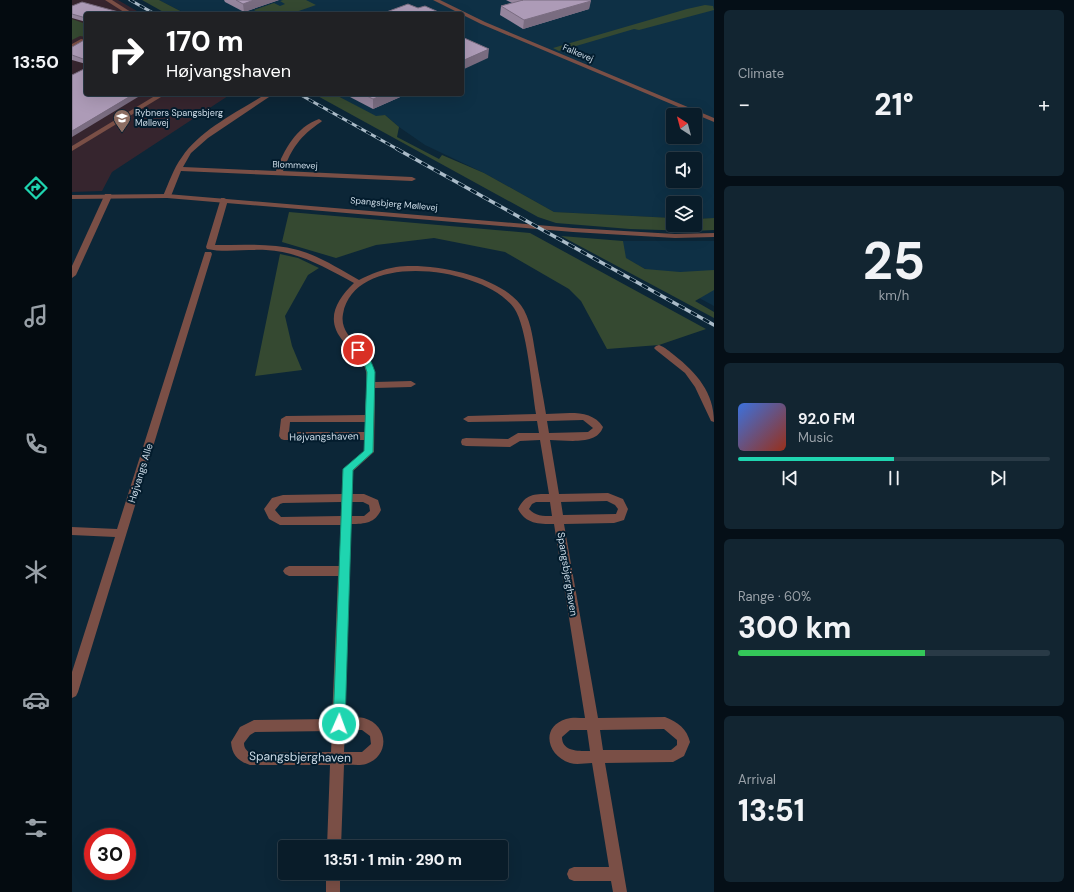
<!DOCTYPE html>
<meta charset="utf-8">
<style>
:root{--surface:#091c29;--page:#122531;--text:#f1f3f6;--muted:#99a1a8;--line:#293a46;--accent:#1fd5b0}
body{margin:0;font-family:"DM Sans",sans-serif;background:var(--page);color:var(--text);height:100vh;display:flex;flex-direction:column;font-size:15px;white-space:nowrap}
*{box-sizing:border-box;margin:0}
p{font-size:13px;color:var(--muted)}
.icon{flex:none;width:22px;height:22px;fill:none;stroke:currentColor;stroke-width:2;stroke-linecap:round;stroke-linejoin:round}
.map{position:relative;flex:1;overflow:hidden}
.details{display:flex;flex-direction:column;gap:10px;padding:10px;background:#050f17;width:360px}
.details>*{flex:none}
.hud{position:absolute;left:12px;top:12px;width:380px;height:84px;border-radius:4px;box-shadow:0 4px 16px #0002,0 0 0 1px var(--line);background:#202124;color:#fff;overflow:hidden}
.needle{width:26px;rotate:324deg}
.tools{position:absolute;left:594px;top:108px;display:grid;gap:8px}
.tools a{display:grid;place-items:center;width:36px;height:36px;border-radius:4px;background:var(--surface);box-shadow:0 4px 16px #0002,0 0 0 1px var(--line);font-size:20px}
.speed{position:absolute;left:12px;top:828px;display:flex;gap:8px;font-size:20px;font-weight:700;text-align:center}
.speed>*{display:grid;place-content:center;width:52px;height:52px;border-radius:50%;background:var(--surface);box-shadow:0 4px 16px #0002,0 0 0 1px var(--line);line-height:1}
.speed .limit{border:6px solid #d22;background:#fff;color:#111}
.pin{position:absolute;display:grid;place-items:center;width:34px;height:34px;color:#fff;margin:-17px;border:2px solid #fff;border-radius:50%;box-shadow:0 1px 4px #0007}
.me{position:absolute;width:44px;margin:-22px;rotate:2deg;stroke-linejoin:round;filter:drop-shadow(0 0 3px #0008)}
.turn{display:flex;align-items:center;gap:14px;height:84px;padding:0 16px;font-size:18px}
.turn .icon{width:52px;height:52px;stroke-width:2.5}
.turn b{display:block;font-size:28px;line-height:34px}
.big{font-size:30px;font-weight:800;line-height:1.1}
.details .card{flex:1;display:flex;flex-direction:column;justify-content:center;gap:6px;min-width:0;padding:0 14px;border-radius:6px;background:var(--page)}
.details .dial{align-items:center;gap:0}
.dial b{font-size:52px;line-height:1}
.song{display:flex;align-items:center;gap:12px}
.cover{width:48px;height:48px;border-radius:6px;background:linear-gradient(135deg,hsl(220 70% 55%),hsl(10 70% 35%))}
.played{height:4px;border-radius:2px;background:linear-gradient(90deg,var(--accent) 50%,var(--line) 50%)}
.keys{display:flex;justify-content:space-around;direction:ltr}
.heat{display:flex;justify-content:space-between;align-items:center;font-size:22px;direction:ltr}
.charge{height:6px;border-radius:3px;background:linear-gradient(90deg,#34c759 60%,var(--line) 0)}
.trip{position:absolute;left:206px;top:840px;width:230px;height:40px;border-radius:4px;background:var(--surface);box-shadow:0 4px 16px #0002,0 0 0 1px var(--line);font-weight:800;line-height:40px;text-align:center}
main{display:flex;flex:1;min-height:0}
.menu{display:flex;flex-direction:column;width:72px;justify-content:space-around;align-items:center;background:#040b10;color:var(--muted)}
.menu .icon{width:28px;height:28px}
.menu .on{color:var(--accent)}
.menu b{font-size:18px;color:var(--text)}
.map>svg:first-child{display:block}
</style>
<main>
<nav class="menu">
<b>13:50</b>
<svg class="icon on" aria-label="directions" viewBox="0 0 24 24"><path d="M12 3l9 9-9 9-9-9zM9 14v-3h6M13 9l2 2-2 2"/></svg>
<svg class="icon" aria-label="music" viewBox="0 0 24 24"><path d="M9 18V5l10-2v13"/><circle cx="6" cy="18" r="3"/><circle cx="16" cy="16" r="3"/></svg>
<svg class="icon" aria-label="phone" viewBox="0 0 24 24"><path d="M5 4h4l2 5-3 2q2 4 5 5l2-3 5 2v4C11 20 4 13 5 4z"/></svg>
<svg class="icon" aria-label="climate" viewBox="0 0 24 24"><path d="M12 3v18M4 7l16 10M4 17L20 7"/></svg>
<svg class="icon" aria-label="car" viewBox="0 0 24 24"><path d="M5 17H2v-5l4-1 3-4h7l3 4 3 1v5h-3M9 17h6M6 11h13"/><circle cx="7" cy="17" r="2"/><circle cx="17" cy="17" r="2"/></svg>
<svg class="icon" aria-label="filters" viewBox="0 0 24 24"><path d="M4 7h16M4 17h16"/><circle cx="9" cy="7" r="2"/><circle cx="15" cy="17" r="2"/></svg>
</nav>
<div class="map">
<svg width="642" height="892" viewBox="0 0 642 892">
<rect width="100%" height="100%" fill="#0c2637"/>
<g fill="#0e3045" fill-rule="evenodd">
<path d="M87,0H642V218L623,219V203H601V218L482,212L412,173L353,145L327,127L313,115L304,117L262,94H390V14H114ZM601,115H623V137H601ZM601,159H623V181H601Z"/>
<path d="M550,241H642V306L553,258Z"/>
</g>
<path fill="#36252e" d="M0,0H46L70,14H14V94H159L40,172L30,191L0,192Z"/>
<g fill="#354931">
<path d="M70,0H87L114,14H95Z"/>
<path d="M211,0H234L244,5L218,14H178L185,12L182,10L202,3L208,6L213,4L208,1Z"/>
<path d="M633,5L641,6L642,10L567,30L562,29L487,51L481,48L615,9Z"/>
<path d="M0,19L14,24V37L8,36L0,40Z"/>
<path d="M242,94H262L304,116L313,115L327,127L325,137L367,159L370,155L412,173L482,212L601,218V225H623V219L642,218V230L621,231L558,229L484,223L466,217Z"/>
<path d="M217,212L458,233L634,329L587,345L535,349L509,301L497,289L433,252L362,238L304,245L264,258L210,242Z"/>
<path d="M489,236L551,241L554,258L573,269L608,272L642,270V290L623,301L642,312V318Z"/>
<path d="M208,254L226,258L247,268L236,275L213,316L220,346L230,370L183,376Z"/>
</g>
<g fill="none" stroke-linecap="round" stroke-linejoin="round">
<g fill="#7a4f46" fill-rule="evenodd">
<path d="M33,0H40L62,14H55Z"/>
<path d="M9,39L14,40V44L10,43L0,48V44Z"/>
<path d="M86,94H94L0,151V146Z"/>
<path d="M194,94L200,95L136,138L119,153L111,167L204,171C212,150 224,127 247,119L250,121L249,122C228,136 220,148 211,171L340,177L344,179L340,181L109,171L99,196L98,198H92L91,196C97,183 101,169 110,157C128,130 167,111 194,94Z"/>
<path d="M33,194H39L40,196L4,275L0,278V266Z"/>
<path d="M149,198H152L156,200L143,245C170,245 199,243 226,250C248,256 267,269 287,280C299,274 311,269 324,267C360,262 433,276 452,310C460,325 461,341 464,357C467,376 471,395 474,414C493,414 519,408 531,427C525,446 494,440 478,440L487,494L536,493L551,499L556,509L552,520L542,523L492,524L526,718L593,717C606,722 615,729 618,742L612,756L601,762L533,763L555,892H541L539,881H502L497,879L495,874L497,869L502,867H537L520,763C513,763 505,765 498,763C475,756 468,727 494,719C500,717 507,718 513,718L482,524C466,524 454,524 446,509C454,494 461,494 477,494L468,440L448,441L438,447L394,446L390,445L389,442L390,439L394,438L436,439L446,433H467L465,421L396,422L391,419L396,416L464,414C460,390 455,326 442,308C412,267 283,249 271,314C266,341 304,350 303,382L339,381L344,384L339,387L303,388L302,452L281,471L280,494H292L306,500L309,510C303,523 293,524 279,524L273,718C279,718 286,717 292,718C317,725 318,756 294,764C287,766 279,764 272,765L269,847H255L258,765H178C166,761 160,755 159,742L168,727L182,720L260,719L266,576H217L213,574L211,571L213,568L217,566H267L269,525H208L197,519L192,509L200,498L211,495L270,494L271,469L292,451V440H212L209,439L207,436L209,419L214,416L293,415C293,402 297,379 293,368C289,357 280,351 272,342C253,321 263,301 282,283C252,267 228,252 194,250C175,249 153,253 135,249L134,247ZM511,420L521,428L516,432L477,433L475,421ZM218,422H293V432H217ZM535,501L543,505L546,509L544,514L491,515L489,502ZM269,502V516L209,517L203,510L208,504L211,503ZM280,502H291L297,505L298,511L292,516H280ZM464,502H478L480,516C471,516 463,516 457,509L460,504ZM592,729L605,740V745L599,750H531L528,730ZM273,730H290L298,736L299,744L290,752H272ZM498,730H515L518,751C507,751 490,752 490,737ZM260,731L259,752L178,753C174,750 172,748 172,743L178,735L183,732Z"/>
<path d="M133,252H139L140,254L6,692L4,696L0,698V672L43,537L0,535V527L45,529Z"/>
<path d="M587,345C593,347 598,352 602,355C625,373 642,393 642,422L639,421L623,387L613,373L584,350L582,348L584,346Z"/>
<rect x="254" y="873" width="14" height="19"/>
</g>
<g fill="#7a4f46" fill-rule="evenodd">
<path d="M361,0H368L413,22L642,118V122L409,24Z"/>
<path d="M95,194L501,228L603,234L642,233V237L603,238L501,232L95,198L0,199V195Z"/>
</g>
<defs>
<g id="rail-far1">
<path d="M58,0L83,14"/>
<path d="M227,94L327,150"/>
</g>
<path id="rail" d="M325,149L642,325"/>
</defs>
<use href="#rail-far1" stroke="#aabbc8" stroke-width="3"/>
<use href="#rail" stroke="#aabbc8" stroke-width="3.5"/>
<use href="#rail-far1" stroke="#031c2d" stroke-width="2" stroke-dasharray="5.5" stroke-linecap="butt"/>
<use href="#rail" stroke="#031c2d" stroke-width="2.5" stroke-dasharray="7" stroke-linecap="butt"/>
</g>
<g fill="#95859d">
<path d="M152,0H207L172,12L153,2Z"/>
<path d="M434,0H518L517,9L451,29L428,15L429,6L440,3Z"/>
<path d="M0,6L14,14V22L0,18Z"/>
<path d="M14,39V64L0,60V47Z"/>
<path d="M278,94H335L301,109L278,97Z"/>
</g>
<g fill="#796c80">
<path d="M182,0H207L172,12L171,4Z"/>
<path d="M519,1L517,9L451,29L452,20Z"/>
<path d="M417,49L416,58L390,70V61Z"/>
<path d="M62,94H71L0,137V131Z"/>
<path d="M313,94H335L301,109V99Z"/>
</g>
<g fill="#ad9bb7" stroke="#796c80">
<path d="M164,0H182L171,4Z"/>
<path d="M450,0H518L519,1L452,20L429,6L451,0Z"/>
<path d="M10,2L54,14H14V18L0,14V6Z"/>
<path d="M336,4L346,8L353,6L371,14H309Z"/>
<path d="M390,37L417,49L390,61Z"/>
<path d="M14,39V60L0,55V47Z"/>
<path d="M14,68V94H62L0,131V75Z"/>
<path d="M291,94H313L301,99Z"/>
</g>
<path fill="#1fd5b0" stroke="#148a72" d="M286,347C295,351 300,363 303,372L301,452L281,470L273,724L271,728L267,730L263,728L261,724L271,469L292,451L295,372L292,363L281,350Z"/>
<defs>
<symbol id="school-pin" viewBox="-11 -11 22 30"><path d="M0 17L-7.5 6A9.5 9.5 0 1 1 7.5 6Z" fill="#8d6e63" stroke="#031c2d"/><path d="M0-5L7-2L0 1L-7-2ZM-4 1L0 2.5L4 1V4Q0 6-4 4Z" fill="#fff"/></symbol>
</defs>
<g fill-rule="evenodd">
<use href="#school-pin" x="40" y="108" width="20" height="27"/>
</g>
<g text-anchor="middle" stroke-width="4" stroke-linejoin="round" paint-order="stroke">
<g font-size="9" fill="#cddce8" stroke="#031c2d">
<text transform="translate(506 53) rotate(23)" y="3">Falkevej</text>
<text transform="translate(223 165) rotate(2)" y="3">Blommevej</text>
<text transform="translate(322 204) rotate(5)" y="3">Spangsbjerg Møllevej</text>
</g>
<g font-size="9" fill="#cddce8" stroke="#031c2d" text-anchor="start">
<text x="63" y="116">Rybners Spangsbjerg<tspan x="63" dy="10">Møllevej</tspan></text>
</g>
<g font-size="10" fill="#cddce8" stroke="#031c2d">
<text transform="translate(252 436) rotate(-1)" y="4">Højvangshaven</text>
<text transform="translate(68 473) rotate(-73)" y="4">Højvangs Alle</text>
<text transform="translate(496 574) rotate(81)" y="4">Spangsbjerghaven</text>
</g>
<g font-size="12" fill="#cddce8" stroke="#031c2d">
<text transform="translate(228 757) rotate(1)" y="4">Spangsbjerghaven</text>
</g>
</g>
</svg>
<div class="tools">
<a><svg class="needle" viewBox="-14 -14 28 28"><path d="M0-13l5 13h-10z" fill="#e53935"/><path d="M0 13l5-13h-10z" fill="#99a1a8"/></svg></a>
<a><svg class="icon" aria-label="sound" viewBox="0 0 24 24"><path d="M4 9h4l5-4v14l-5-4H4zM17 9q2 3 0 6"/></svg></a>
<a><svg class="icon" aria-label="layers" viewBox="0 0 24 24"><path d="M12 4l9 5-9 5-9-5zM3 14l9 5 9-5"/></svg></a>
</div>
<div class="speed"><div class="limit">30</div></div>
<div class="pin" style="left:286px;top:350px;background:#d93025"><svg class="icon" aria-label="arrive" viewBox="0 0 24 24"><path d="M6 21V4h12l-3 4 3 4H6"/></svg></div>
<svg class="me" style="left:267px;top:724px" viewBox="-20 -20 40 40"><circle r="17" fill="#1fd5b0" stroke="#fff" stroke-width="3"/><path d="M0-11L8 9 0 5-8 9z" fill="#fff"/></svg>
<div class="trip">13:51 · 1 min · 290 m</div>
<div class="hud">
<div class="turn"><svg class="icon" aria-label="right" viewBox="0 0 24 24"><path d="M7 20v-9h11M14 6l5 5-5 5"/></svg><div><b>170 m</b>Højvangshaven</div></div>
</div>
</div>
<section class="details">
<div class="card"><p>Climate</p>
<div class="heat"><a>−</a><b class="big">21°</b><a>+</a></div>
</div>
<div class="card dial"><b>25</b><p>km/h</p></div>
<div class="card">
<div class="song"><i class="cover"></i><div><b>92.0 FM</b><p>Music</p></div></div>
<div class="played"></div>
<div class="keys"><svg class="icon" aria-label="previous" viewBox="0 0 24 24"><path d="M18 5L8 12l10 7zM5 5v14"/></svg><svg class="icon" aria-label="pause" viewBox="0 0 24 24"><path d="M8 5v14M16 5v14"/></svg><svg class="icon" aria-label="next" viewBox="0 0 24 24"><path d="M6 5l10 7-10 7zM19 5v14"/></svg></div>
</div>
<div class="card"><p>Range · 60%</p><b class="big">300 km</b><div class="charge"></div></div>
<div class="card"><p>Arrival</p><b class="big">13:51</b></div>
</section>
</main>
